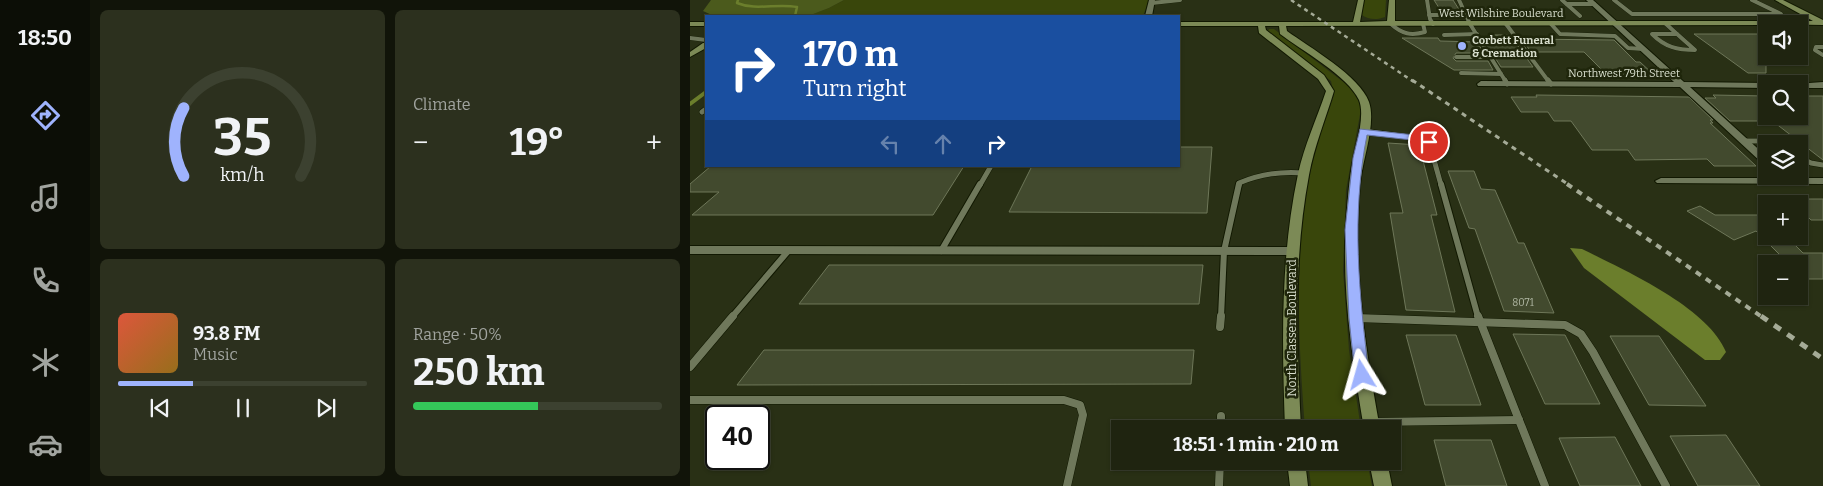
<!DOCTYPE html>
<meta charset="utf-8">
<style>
:root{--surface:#1f2410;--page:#2c301e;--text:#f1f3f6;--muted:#a1a49f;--line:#3c4130;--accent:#9fb3fd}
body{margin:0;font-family:Bitter,serif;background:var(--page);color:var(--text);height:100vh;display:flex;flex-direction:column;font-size:19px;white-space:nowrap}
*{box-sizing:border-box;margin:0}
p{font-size:16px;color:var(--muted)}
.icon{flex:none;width:28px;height:28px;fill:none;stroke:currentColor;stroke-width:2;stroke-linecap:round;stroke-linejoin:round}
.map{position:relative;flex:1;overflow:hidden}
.drawer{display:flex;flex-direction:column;gap:10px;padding:10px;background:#111409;width:600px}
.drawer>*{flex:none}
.banner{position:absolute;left:15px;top:15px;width:475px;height:152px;border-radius:0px;box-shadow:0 1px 4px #0004,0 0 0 1px var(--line);background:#1a4fa0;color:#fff;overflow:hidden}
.tools{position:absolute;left:1068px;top:15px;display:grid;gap:10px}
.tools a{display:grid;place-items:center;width:50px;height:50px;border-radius:0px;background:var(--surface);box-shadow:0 1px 4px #0004,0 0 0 1px var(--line);font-size:25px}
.speed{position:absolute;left:15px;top:405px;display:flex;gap:10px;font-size:25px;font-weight:700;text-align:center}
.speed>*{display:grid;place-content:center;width:65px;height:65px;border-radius:50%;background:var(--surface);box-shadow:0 1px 4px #0004,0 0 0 1px var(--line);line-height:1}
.speed .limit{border:2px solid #111;border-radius:8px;background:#fff;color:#111}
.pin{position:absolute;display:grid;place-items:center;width:42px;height:42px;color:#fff;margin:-21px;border:2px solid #fff;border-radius:50%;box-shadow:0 1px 5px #0007}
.me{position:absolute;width:55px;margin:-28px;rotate:352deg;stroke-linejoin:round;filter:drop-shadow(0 0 4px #0008)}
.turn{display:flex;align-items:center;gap:18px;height:105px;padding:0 15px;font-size:22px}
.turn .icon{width:65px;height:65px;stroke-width:2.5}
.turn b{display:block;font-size:35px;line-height:42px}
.lanes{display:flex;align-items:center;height:48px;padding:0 15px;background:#0003;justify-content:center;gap:25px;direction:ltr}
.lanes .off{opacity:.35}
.big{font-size:38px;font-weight:700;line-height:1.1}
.drawer .tile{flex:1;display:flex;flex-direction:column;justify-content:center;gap:8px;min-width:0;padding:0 18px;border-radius:8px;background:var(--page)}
.drawer .dial{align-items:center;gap:0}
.dial svg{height:130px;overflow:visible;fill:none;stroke:var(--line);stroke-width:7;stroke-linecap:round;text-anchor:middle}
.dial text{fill:var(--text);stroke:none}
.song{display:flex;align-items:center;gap:15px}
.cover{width:60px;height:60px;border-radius:8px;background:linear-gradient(135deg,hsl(10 70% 55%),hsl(40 70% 35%))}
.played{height:5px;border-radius:2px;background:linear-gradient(90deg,var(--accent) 30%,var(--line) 30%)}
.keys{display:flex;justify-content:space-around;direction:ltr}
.heat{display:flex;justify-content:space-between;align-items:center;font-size:28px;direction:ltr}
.charge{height:8px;border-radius:4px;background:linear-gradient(90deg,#34c759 50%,var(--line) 0)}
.drawer .tiles{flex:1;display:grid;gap:10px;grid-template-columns:repeat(2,1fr)}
.trip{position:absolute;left:421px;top:420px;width:290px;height:50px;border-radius:0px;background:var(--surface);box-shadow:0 1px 4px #0004,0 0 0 1px var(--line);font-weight:700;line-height:50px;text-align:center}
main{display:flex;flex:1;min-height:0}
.dock{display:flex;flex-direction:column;width:90px;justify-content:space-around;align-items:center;background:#0c0e06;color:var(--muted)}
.dock .icon{width:35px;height:35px}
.dock .active{color:var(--accent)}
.dock b{font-size:22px;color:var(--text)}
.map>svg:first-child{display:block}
</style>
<main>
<nav class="dock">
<b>18:50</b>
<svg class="icon active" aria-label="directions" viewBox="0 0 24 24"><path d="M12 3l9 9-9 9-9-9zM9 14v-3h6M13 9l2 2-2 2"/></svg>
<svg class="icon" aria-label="music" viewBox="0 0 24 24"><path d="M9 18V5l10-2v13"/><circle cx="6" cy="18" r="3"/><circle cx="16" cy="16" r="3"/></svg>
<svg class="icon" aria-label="phone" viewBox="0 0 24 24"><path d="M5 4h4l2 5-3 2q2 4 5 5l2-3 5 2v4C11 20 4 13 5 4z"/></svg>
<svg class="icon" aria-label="climate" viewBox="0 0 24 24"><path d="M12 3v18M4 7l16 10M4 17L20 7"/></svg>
<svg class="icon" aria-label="car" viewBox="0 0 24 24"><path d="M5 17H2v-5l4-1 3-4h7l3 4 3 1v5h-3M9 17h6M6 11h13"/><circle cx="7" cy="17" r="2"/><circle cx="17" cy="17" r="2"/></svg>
</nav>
<section class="drawer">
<div class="tiles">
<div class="tile dial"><svg viewBox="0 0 100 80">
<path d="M14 69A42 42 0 1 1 86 69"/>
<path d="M14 69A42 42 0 0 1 14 27" stroke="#9fb3fd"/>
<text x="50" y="56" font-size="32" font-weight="700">35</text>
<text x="50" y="72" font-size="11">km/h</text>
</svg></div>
<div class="tile"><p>Climate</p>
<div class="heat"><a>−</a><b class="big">19°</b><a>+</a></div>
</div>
<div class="tile">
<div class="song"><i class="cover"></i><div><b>93.8 FM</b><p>Music</p></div></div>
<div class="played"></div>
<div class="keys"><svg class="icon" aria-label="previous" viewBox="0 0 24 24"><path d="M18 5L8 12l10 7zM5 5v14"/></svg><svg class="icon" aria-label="pause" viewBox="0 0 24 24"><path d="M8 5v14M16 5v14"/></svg><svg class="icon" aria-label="next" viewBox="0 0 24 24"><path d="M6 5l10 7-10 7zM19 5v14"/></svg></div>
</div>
<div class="tile"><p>Range · 50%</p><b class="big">250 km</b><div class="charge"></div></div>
</div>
</section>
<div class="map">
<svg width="1133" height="486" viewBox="0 0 1133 486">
<rect width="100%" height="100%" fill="#293015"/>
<g fill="#39460b">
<path d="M154,0H459L453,16H117L139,8Z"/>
<path d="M674,0H696L695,17C688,20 678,20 672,15Z"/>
<path d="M579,29H584L656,84L666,94L671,109L656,190L653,271L659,350L671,429H615C608,335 602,237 627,145C632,128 639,111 644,95L641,81L578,31Z"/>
<path d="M618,461H677L682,486H621Z"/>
</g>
<path fill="#4b5a1c" d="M21,0H154L139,8L118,16H24L13,11Z"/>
<path fill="#6b7e2c" d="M880,248L892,249C934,270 1018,307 1036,352L1030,360H1015L894,268Z"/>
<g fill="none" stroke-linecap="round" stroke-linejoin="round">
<path stroke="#6b7e2c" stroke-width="2.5" d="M48,0L47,3C66,11 87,3 107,7L105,16"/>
<path stroke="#6b7e2c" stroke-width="4" d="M0,104L16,92"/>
</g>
<g fill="#424a2e" stroke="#6e7759">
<path d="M744,0H763L770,11H751Z"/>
<path d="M1004,34H1076V73H1058Z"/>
<path d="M803,35H820L843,67H811L795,42H799L796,37H805Z"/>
<path d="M712,38H748L750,41L787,42L794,53H766L763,58L766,61H798L803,70H764Z"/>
<path d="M832,39L924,40L946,62H950L964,75H917L894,52H841Z"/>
<path d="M846,95L999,97L1023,120H1020L1023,123H1020L1066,166H1024L1017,159L945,160L938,150H902L881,121H864L858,112H831L821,97H847Z"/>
<path d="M1023,95L1076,96V116H1109V96H1133V160L1076,116V121H1040L1015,98H1026Z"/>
<path d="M698,143L729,145L747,215H741L765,312L716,310L700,213H713Z"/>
<path d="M489,147H522L517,213L319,212L342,166H489Z"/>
<path d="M21,166H274L243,215H2L29,192H0V184Z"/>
<path d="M758,171H784L791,189L805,190L828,243H834L864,313L814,311L785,229L779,228Z"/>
<path d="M1099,199H1133V220H1121L1109,208V204H1104Z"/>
<path d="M1010,206L1025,215H1076V236H1096L1113,253H1133V279H1114L1109,274V264H1099L1066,231L1044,240L997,211Z"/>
<path d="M139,265H513L509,304H109Z"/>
<path d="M823,334L875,335L910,404H855Z"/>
<path d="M716,335H766L791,405H735Z"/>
<path d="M920,336H969L1016,406L959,405Z"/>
<path d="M74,350H504L501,384L47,385Z"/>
<path d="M1036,435L1070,486H1008L980,436Z"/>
<path d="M925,437L951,486H890L869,438Z"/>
<path d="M744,440H801L817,486H756Z"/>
</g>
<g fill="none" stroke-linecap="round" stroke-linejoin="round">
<defs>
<g id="lane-far3">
<path d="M737,0L740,19L743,24"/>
<path d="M769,0L780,24L816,82"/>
<path d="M872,0L890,16"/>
<path d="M924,0L942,14H1091L1062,0"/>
<path d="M462,3L490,0"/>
<path d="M877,4H904"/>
<path d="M739,15H777"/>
<path d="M701,24C712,34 721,36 735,32L733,24"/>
<path d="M816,24L859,82"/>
<path d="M861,24L870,34L925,36L938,48L953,49"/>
<path d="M976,24L987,34"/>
<path d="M962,34H987L1005,50C987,50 975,47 962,34Z"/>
<path d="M754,35L787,34"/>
<path d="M0,38L16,40"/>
<path d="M1133,47H1126L1125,50L1133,55"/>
<path d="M766,57H800"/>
<path d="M771,73L811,74"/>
</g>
<g id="lane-far2">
<path d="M815,80L817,84"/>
<path d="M858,80L861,84"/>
<path d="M12,112L16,109"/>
<path d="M673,131L734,139L739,142L751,185"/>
<path d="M1054,141H1084L1091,144"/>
<path d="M1109,157L1121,163L1133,165"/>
<path d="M290,185L301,166"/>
<path d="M549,185V183C570,174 591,171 614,173"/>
</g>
<g id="lane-far1">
<path d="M751,184L788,317"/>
<path d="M251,251L290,184"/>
<path d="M42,317L99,250"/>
<path d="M531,317L534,251L549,184"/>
</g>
<g id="lane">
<path d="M788,316L855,486"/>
<path d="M666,318L875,325L891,334L903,352L976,486"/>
<path d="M530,327L531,316"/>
<path d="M0,367L43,316"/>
<path d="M0,400H374L390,405L393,415L377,486"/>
<path d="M531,416V429"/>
<path d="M682,422L829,420"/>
<path d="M529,486L530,461"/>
</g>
<g id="street">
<path d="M459,0H465L462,16H455Z"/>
<path d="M896,0H903L994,82L1079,83L1076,84V88L1000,87L1076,156V164L1072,163L990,87L788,86L787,84L791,81L984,82Z"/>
<path d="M1133,82V88H1109V84H1105Z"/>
<path d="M971,178H1133V184L967,183L965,181Z"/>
<path d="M0,246L602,247L608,251L602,255L0,254Z"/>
</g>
<g id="secondary">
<path d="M668,0H674L670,22L697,21L699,0H705V21H1123L1085,0H1093L1133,20V25L1076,24V25L596,26L597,31C619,47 670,76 679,102C686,122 674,156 671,177C668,198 668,220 668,241C668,304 679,367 690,429H674C662,357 650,282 657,209C658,196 659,183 661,171C664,152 676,117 669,100C658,76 611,50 590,34L589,26H575L576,30L634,75L644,91C636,118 624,147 619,175C603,260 607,343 611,429H595C592,343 590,259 608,174C614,146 627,118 636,91L628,79L569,33L568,26H489V22H663Z"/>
<rect x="0" y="22" width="16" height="4"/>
<path d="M13,43H16V48L0,57V52Z"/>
<path d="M597,461H615L618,486H600Z"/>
<path d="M679,461H697L702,486H684Z"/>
</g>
</defs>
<use href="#lane-far3" stroke="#111801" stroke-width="4.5"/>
<use href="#lane-far2" stroke="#111801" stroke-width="6"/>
<use href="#lane-far1" stroke="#111801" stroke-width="8"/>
<use href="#lane" stroke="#111801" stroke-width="9"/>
<use href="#street" stroke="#111801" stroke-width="2"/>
<use href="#secondary" stroke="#111801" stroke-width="2"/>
<use href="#lane-far3" stroke="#6f785b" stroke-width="4"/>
<use href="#lane-far2" stroke="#6f785b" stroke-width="5"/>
<use href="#lane-far1" stroke="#6f785b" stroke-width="6"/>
<use href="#lane" stroke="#6f785b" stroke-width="8"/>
<use href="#street" fill="#6f785b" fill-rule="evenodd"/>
<use href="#secondary" fill="#7c8a56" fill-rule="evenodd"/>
<path stroke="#a5ab97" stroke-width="2.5" stroke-dasharray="4 4" stroke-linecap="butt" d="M601,0L724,82"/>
<path stroke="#a5ab97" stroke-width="3" stroke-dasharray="5 5" stroke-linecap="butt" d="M722,80L879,185"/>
<path stroke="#a5ab97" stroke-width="4" stroke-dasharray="6 6" stroke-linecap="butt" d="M877,184L1072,317"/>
<path stroke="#a5ab97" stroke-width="5" stroke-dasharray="8 8" stroke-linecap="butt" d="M1071,316L1133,359"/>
</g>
<path fill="#9fb3fd" stroke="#6774a4" d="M670,129L734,136L744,142L739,145L731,141L677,135C661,216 669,293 679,375L677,379L672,381L667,379L665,375L659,318L655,230L663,158Z"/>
<circle fill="#9fb3fd" stroke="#1f260b" stroke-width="2" cx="772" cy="46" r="5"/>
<g text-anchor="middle" stroke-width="5" stroke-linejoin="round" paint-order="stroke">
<g font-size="10" fill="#b2b9a5">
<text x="833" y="306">8071</text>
</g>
<g font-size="11" fill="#d8decd" stroke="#1f260b">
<text x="811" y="17">West Wilshire Boulevard</text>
<text x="934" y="77">Northwest 79th Street</text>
</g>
<g font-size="11" font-weight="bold" fill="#d8decd" stroke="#1f260b" text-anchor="start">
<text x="782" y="44">Corbett Funeral<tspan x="782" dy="13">&amp; Cremation</tspan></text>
</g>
<g font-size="12" fill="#d8decd" stroke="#1f260b">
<text transform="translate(602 328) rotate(-90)" y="4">North Classen Boulevard</text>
</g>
</g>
</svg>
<div class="tools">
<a><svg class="icon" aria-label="sound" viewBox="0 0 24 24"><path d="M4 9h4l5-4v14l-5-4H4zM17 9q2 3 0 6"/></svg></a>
<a><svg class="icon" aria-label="search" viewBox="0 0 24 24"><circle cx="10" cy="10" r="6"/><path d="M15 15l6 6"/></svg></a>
<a><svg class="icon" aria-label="layers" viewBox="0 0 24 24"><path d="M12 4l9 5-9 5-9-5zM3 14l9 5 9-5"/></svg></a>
<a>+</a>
<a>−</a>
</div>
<div class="speed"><div class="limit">40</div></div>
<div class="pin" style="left:739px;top:142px;background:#d93025"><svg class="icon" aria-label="arrive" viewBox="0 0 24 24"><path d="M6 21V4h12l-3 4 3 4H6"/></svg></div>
<svg class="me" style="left:672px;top:375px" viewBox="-20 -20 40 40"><path d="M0-17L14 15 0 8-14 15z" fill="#9fb3fd" stroke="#fff" stroke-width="4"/></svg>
<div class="trip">18:51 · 1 min · 210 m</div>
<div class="banner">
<div class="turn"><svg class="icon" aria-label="right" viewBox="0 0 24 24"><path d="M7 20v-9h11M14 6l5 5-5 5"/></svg><div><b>170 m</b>Turn right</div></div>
<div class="lanes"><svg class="icon off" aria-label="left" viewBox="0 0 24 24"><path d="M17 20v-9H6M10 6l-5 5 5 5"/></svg><svg class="icon off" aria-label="ahead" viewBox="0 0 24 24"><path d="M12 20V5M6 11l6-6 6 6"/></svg><svg class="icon" aria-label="right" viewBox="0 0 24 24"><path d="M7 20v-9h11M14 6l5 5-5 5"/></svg></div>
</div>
</div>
</main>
